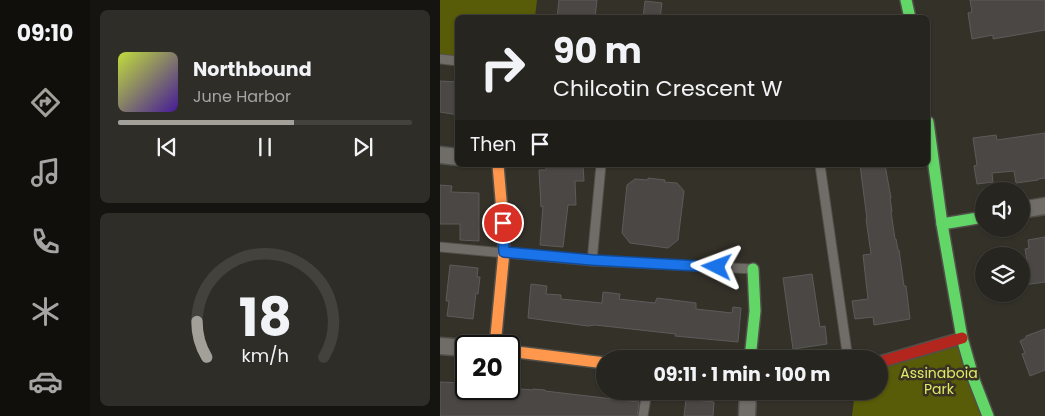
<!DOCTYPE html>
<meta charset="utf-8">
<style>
:root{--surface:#27251f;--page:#2f2d28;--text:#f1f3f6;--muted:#a4a5a4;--line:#43423d;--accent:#a2a098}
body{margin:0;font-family:Poppins,sans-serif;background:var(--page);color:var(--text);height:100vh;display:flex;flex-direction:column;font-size:19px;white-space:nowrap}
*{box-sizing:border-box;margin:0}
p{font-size:16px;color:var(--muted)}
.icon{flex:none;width:28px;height:28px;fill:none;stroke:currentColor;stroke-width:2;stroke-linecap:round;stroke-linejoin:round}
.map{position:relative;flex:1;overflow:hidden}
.panel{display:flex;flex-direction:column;gap:10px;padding:10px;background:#151411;width:350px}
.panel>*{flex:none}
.banner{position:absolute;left:15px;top:15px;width:475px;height:152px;border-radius:8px;box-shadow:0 1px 4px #0004,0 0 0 1px var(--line);background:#27251f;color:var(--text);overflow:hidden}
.tools{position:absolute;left:535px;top:182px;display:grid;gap:10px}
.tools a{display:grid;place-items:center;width:55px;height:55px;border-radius:50%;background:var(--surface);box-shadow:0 1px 4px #0004,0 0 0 1px var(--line);font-size:25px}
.speed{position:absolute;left:15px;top:335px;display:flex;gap:10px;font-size:25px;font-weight:700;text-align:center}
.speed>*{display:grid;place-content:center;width:65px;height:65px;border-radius:50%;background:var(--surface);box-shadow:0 1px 4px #0004,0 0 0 1px var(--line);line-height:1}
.speed .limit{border:2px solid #111;border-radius:8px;background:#fff;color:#111}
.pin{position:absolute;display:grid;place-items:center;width:42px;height:42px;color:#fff;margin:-21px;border:2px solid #fff;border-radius:50%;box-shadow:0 1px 5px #0007}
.me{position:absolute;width:55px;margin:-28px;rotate:273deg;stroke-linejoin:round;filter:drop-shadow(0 0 4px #0008)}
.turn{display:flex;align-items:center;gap:18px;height:105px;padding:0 15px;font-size:22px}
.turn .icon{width:65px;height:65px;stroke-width:2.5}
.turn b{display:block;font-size:35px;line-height:42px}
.then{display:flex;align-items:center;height:48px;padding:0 15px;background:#0003;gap:10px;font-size:19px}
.panel .tile{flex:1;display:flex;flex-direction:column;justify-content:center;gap:8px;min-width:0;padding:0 18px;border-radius:8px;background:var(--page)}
.panel .dial{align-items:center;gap:0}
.dial svg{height:130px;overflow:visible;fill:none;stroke:var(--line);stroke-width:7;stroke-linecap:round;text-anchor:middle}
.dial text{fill:var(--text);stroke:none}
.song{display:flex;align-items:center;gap:15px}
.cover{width:60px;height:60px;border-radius:8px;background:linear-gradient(135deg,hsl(70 70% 55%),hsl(260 70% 35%))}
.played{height:5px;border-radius:2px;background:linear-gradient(90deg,var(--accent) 60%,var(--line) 60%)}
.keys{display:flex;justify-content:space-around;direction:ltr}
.trip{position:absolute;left:156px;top:350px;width:292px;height:50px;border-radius:25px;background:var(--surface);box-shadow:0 1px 4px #0004,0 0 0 1px var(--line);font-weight:700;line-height:50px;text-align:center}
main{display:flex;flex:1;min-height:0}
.dock{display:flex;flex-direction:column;width:90px;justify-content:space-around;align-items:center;background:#100f0c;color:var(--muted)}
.dock .icon{width:35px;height:35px}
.dock .active{color:var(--accent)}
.dock b{font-size:22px;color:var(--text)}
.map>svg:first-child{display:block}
</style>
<main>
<nav class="dock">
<b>09:10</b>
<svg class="icon active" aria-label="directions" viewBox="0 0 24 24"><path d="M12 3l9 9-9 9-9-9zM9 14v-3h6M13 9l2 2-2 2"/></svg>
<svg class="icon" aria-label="music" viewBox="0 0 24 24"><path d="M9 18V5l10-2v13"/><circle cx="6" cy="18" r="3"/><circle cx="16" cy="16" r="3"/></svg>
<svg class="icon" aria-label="phone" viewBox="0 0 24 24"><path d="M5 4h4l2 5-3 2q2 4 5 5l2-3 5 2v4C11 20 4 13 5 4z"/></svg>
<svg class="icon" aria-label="climate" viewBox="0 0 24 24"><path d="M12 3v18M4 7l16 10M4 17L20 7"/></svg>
<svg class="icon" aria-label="car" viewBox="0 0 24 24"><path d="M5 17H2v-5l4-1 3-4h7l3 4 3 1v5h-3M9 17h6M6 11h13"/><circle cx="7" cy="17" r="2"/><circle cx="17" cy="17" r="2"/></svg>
</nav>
<section class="panel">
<div class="tile">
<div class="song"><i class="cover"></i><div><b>Northbound</b><p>June Harbor</p></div></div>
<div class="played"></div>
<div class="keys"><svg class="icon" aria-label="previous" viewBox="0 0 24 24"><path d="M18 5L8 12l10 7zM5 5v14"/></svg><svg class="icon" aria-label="pause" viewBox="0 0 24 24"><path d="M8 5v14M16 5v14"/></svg><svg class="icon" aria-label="next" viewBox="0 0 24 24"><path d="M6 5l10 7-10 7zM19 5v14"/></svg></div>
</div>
<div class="tile dial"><svg viewBox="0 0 100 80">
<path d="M14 69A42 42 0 1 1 86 69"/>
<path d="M14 69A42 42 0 0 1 8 47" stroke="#a2a098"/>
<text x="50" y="56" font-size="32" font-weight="700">18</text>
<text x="50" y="72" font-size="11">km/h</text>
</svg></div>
</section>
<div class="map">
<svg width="605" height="416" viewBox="0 0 605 416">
<rect width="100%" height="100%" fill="#343129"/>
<g fill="#585b07">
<path d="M0,0H97L95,17L18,18L17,61L0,59Z"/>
<path d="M522,338L548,416H412L415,391H440V362Z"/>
</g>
<g fill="#4a4745" stroke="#5d5b59">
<path d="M119,0H157L155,18H117Z"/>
<path d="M530,0H605V30L553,39V35L532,39L528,13L532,12Z"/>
<path d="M205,1L222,3L220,18H203Z"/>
<path d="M0,81L18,82V115L0,112Z"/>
<path d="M605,133V178L598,179V180L576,183L574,171L552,173L553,182L537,184L534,166L537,165L533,138L556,135L557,140Z"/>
<path d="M106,165H143L144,181H135L136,205H128L123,247L100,245L103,206L101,207L99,170H106Z"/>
<path d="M420,165H445L451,198H450L452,212H451L455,239H456L458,250H459L464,286H466L470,319L434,325L433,317L415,319L412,301L428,299L423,255L431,254L426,219H427Z"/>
<path d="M208,178L225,180L224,182L237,183L244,191L238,240L228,248L190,243L182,233L187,185L195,179L208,180Z"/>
<path d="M0,185L12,186L11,192L39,193V241L20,240V224H0Z"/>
<path d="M605,237V282L584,285L582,267H588L585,249L589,248L588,240Z"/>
<path d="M10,265L38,268L37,277H40L38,294L36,293L33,319L7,316L9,301H6Z"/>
<path d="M372,274L380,327L385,326L387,344L353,349L343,278Z"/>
<path d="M91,284L107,286L106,294L121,295V299L162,303L163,292L180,294L179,299L215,303L217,298L256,303V309L292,313L293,307L301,308L298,342L235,336L236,334L155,325L148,326L88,318Z"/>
<path d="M605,329V370L590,376L582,354L585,353L580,341L586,338V336Z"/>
<path d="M0,382L24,383L26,384V389H69V388L93,390V389L105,390V391L199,402L197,416H0Z"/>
<path d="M246,399L274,402L273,416H244Z"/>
</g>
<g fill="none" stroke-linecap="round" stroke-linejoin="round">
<defs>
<g id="lane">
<path d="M0,59L18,61"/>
<path d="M380,165L408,359"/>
<path d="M0,247L152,261L313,269"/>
<path d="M152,261L161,165"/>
<path d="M203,416L207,391"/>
</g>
<g id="street">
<path d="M0,155L18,157"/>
<path d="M581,210L605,206"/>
<path d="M0,346L26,348"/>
<path d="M307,416L308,391"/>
</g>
<g id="fast">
<path d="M466,0L470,18"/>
<path d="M488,122L502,224L522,338L534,380L548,416"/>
<path d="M502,224L544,217"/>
<path d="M310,359L315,311L313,269"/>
</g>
<g id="slow">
<path d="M55,346L64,252L63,223L58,165"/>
<path d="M69,351L165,363"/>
</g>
<path id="jam" d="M440,362L522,338"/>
</defs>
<use href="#lane" stroke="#514f49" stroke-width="11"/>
<use href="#street" stroke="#514f49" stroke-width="19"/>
<use href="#fast" stroke="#514f49" stroke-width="14"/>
<use href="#slow" stroke="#514f49" stroke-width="14"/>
<use href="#jam" stroke="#514f49" stroke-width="14"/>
<use href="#lane" stroke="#706d68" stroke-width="9"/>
<use href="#street" stroke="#706d68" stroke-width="16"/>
<use href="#fast" stroke="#63d668" stroke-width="11"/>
<use href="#slow" stroke="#ff974d" stroke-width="11"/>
<use href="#jam" stroke="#b3261e" stroke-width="11"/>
</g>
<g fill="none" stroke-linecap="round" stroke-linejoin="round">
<defs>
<path id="route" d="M63,223L64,252L152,260L277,267"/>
</defs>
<use href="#route" stroke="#114b97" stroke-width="12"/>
<use href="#route" stroke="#1a73e8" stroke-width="9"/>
</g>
<g text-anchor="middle" stroke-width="5" stroke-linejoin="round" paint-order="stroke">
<g font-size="14" fill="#e0e966" stroke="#383225">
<text x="499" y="378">Assinaboia<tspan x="499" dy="16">Park</tspan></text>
</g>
</g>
</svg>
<div class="tools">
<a><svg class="icon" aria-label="sound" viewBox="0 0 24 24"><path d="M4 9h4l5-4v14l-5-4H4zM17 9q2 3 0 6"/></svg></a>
<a><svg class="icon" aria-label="layers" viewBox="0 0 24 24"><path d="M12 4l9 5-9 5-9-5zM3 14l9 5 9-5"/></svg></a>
</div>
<div class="speed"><div class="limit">20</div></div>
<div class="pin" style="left:63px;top:223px;background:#d93025"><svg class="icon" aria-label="arrive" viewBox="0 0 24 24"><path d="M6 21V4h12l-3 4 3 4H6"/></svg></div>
<svg class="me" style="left:277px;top:267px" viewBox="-20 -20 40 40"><path d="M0-17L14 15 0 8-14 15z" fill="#1a73e8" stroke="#fff" stroke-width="4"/></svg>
<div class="trip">09:11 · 1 min · 100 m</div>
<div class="banner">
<div class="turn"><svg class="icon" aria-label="right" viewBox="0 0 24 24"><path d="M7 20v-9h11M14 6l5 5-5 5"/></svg><div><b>90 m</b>Chilcotin Crescent W</div></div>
<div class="then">Then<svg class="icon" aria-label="arrive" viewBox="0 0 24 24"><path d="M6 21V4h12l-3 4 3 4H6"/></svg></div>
</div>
</div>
</main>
